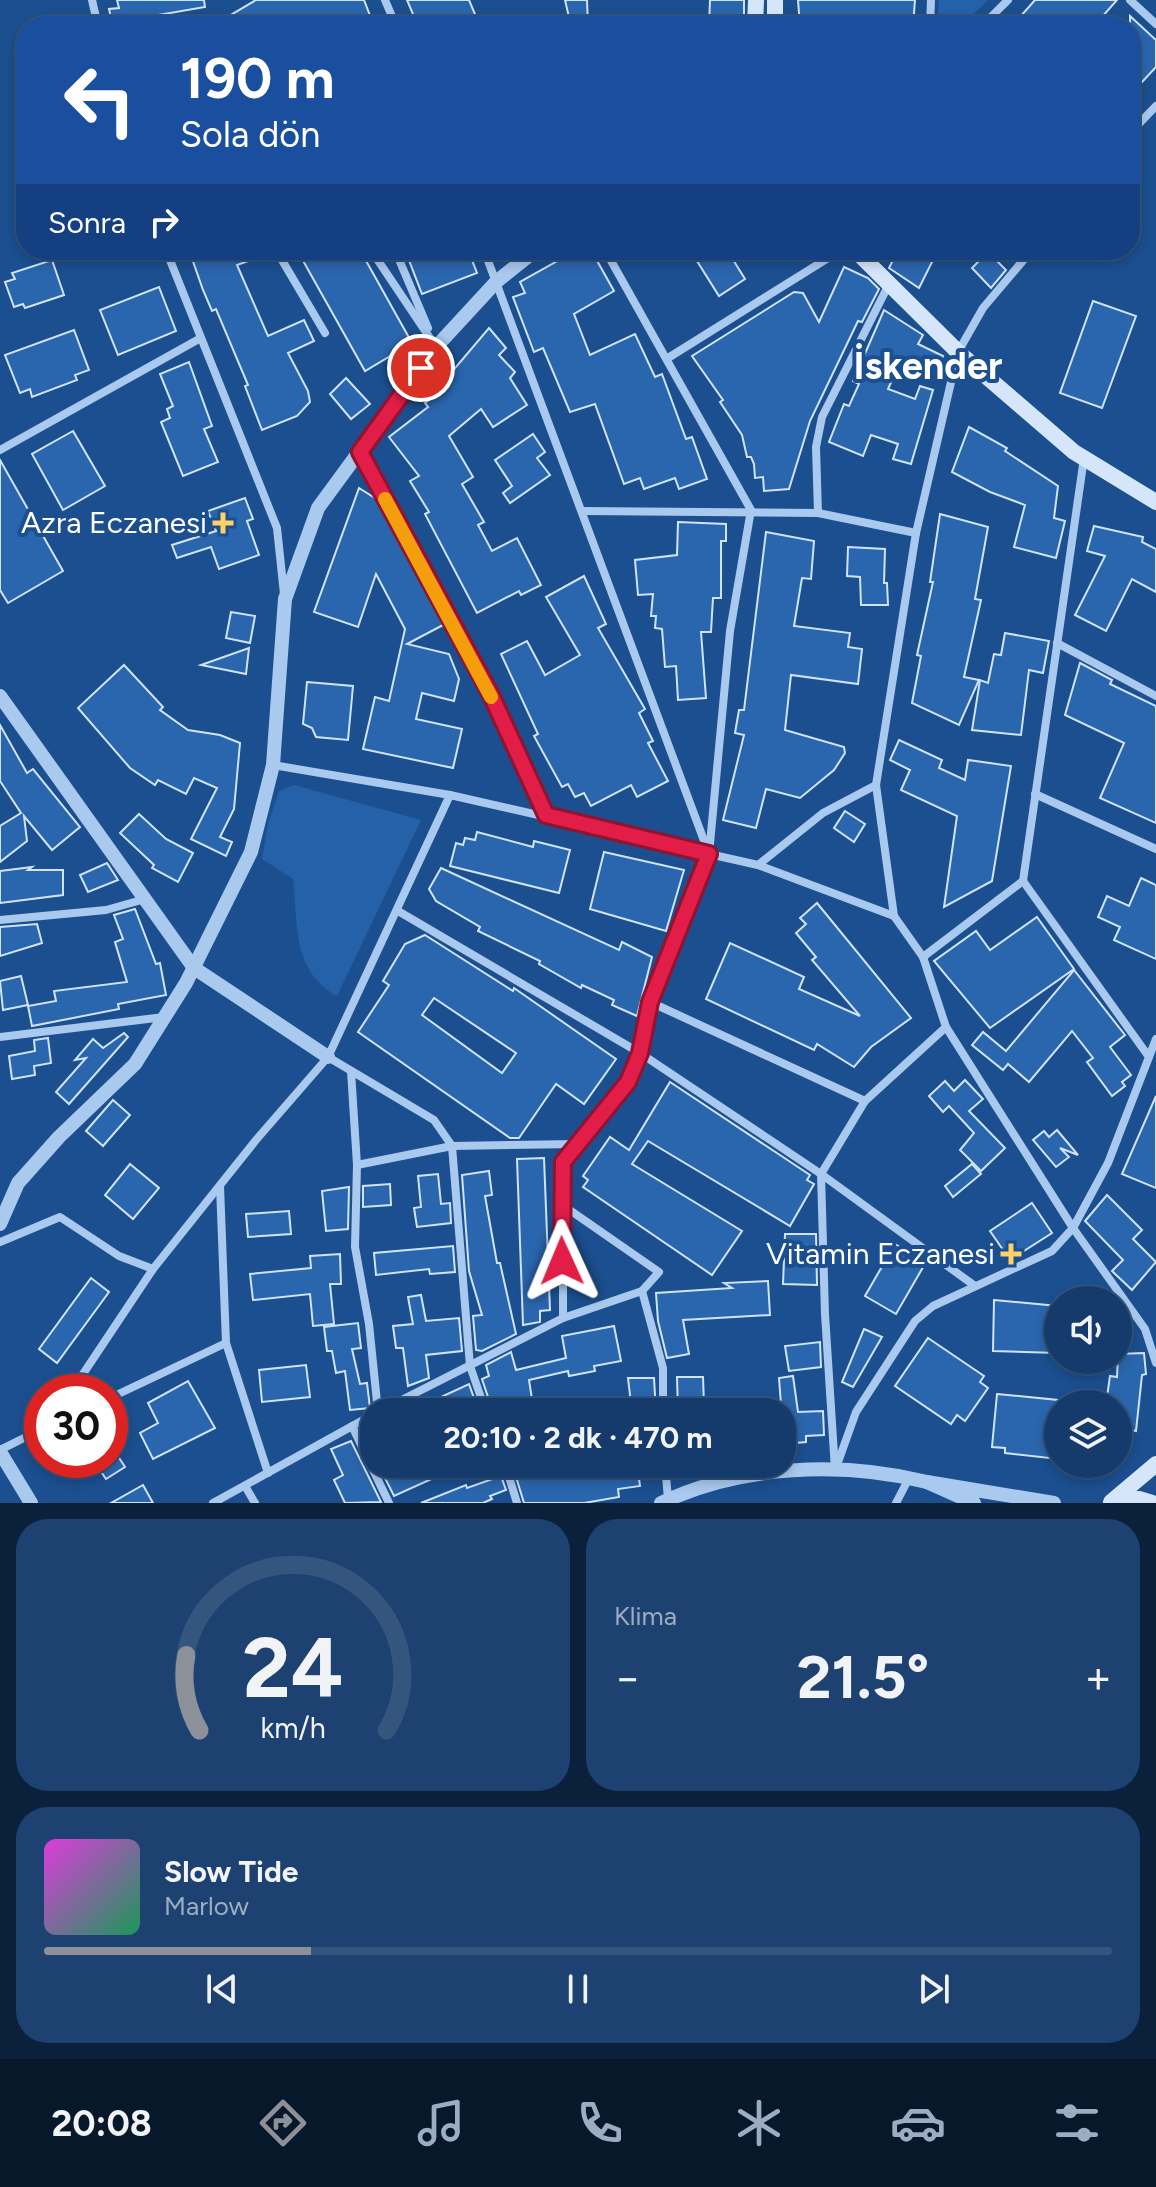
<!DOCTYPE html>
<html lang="tr">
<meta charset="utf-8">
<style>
:root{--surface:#143b6b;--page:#1d4271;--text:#f1f3f6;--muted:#9dadc1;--line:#33557e;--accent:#8c9099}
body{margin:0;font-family:Figtree,sans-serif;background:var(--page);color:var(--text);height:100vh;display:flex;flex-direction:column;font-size:30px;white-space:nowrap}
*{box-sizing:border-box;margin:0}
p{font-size:26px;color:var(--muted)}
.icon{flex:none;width:44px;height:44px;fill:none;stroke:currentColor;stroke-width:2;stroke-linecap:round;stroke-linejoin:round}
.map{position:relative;height:1503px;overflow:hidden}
.side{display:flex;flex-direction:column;gap:16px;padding:16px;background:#0b203b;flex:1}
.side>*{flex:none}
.top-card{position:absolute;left:16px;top:16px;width:1124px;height:244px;border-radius:32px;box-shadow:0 4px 12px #0003,0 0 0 2px var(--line);background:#1a4fa0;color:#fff;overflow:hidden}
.buttons{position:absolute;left:1044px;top:1286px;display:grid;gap:16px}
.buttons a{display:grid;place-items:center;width:88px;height:88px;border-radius:50%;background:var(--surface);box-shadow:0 4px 12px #0003,0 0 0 2px var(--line);font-size:40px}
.speed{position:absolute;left:24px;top:1374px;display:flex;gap:16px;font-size:40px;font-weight:700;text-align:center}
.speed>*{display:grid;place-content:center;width:104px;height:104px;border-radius:50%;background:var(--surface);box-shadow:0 4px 12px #0003,0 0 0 2px var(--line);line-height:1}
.speed .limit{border:12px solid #d22;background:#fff;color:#111}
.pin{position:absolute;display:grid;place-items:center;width:68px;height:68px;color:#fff;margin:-34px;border:4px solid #fff;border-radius:50%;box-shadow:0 2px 8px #0007}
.me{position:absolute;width:88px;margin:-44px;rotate:359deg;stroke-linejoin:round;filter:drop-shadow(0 0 6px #0008)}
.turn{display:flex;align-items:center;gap:28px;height:168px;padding:0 32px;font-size:36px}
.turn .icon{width:104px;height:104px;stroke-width:2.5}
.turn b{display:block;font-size:56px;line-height:68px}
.then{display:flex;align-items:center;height:76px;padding:0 32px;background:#0003;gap:16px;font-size:30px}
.big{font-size:60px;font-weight:700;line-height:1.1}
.side .tile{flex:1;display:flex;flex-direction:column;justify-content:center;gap:12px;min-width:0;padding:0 28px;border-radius:32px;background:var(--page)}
.side .dial{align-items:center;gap:0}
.dial svg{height:208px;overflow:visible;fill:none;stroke:var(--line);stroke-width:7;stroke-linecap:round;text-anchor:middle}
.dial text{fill:var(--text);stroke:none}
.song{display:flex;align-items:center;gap:24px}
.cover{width:96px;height:96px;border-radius:12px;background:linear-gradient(135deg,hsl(300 70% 55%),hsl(150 70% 35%))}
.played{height:8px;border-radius:4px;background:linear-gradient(90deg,var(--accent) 25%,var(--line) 25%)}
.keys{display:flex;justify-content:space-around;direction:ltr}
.heat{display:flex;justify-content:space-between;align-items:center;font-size:44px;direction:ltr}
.side .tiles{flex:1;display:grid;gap:16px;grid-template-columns:1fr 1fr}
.tile:last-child{grid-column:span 2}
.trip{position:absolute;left:360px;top:1398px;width:436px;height:80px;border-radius:32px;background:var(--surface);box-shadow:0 4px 12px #0003,0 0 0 2px var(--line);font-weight:700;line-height:80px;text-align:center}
.menu{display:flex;height:128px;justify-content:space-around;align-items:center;background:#08182b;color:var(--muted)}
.menu .icon{width:56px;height:56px}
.menu .on{color:var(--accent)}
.menu b{font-size:36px;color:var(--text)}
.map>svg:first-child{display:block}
</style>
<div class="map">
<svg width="1156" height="1503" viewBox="0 0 1156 1503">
<rect width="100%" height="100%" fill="#1b4f8f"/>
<g fill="#2461a8">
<path d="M939,0H988L961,26H937Z"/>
<path d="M294,785L421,820L337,996C292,971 298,925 293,879L262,859L268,824L279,791Z"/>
</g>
<g fill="#2a66ad" stroke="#cfe3fa" stroke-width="2" fill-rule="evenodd">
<path d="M117,0H204L205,7L112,23L109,9L119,8Z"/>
<path d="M256,0H364L374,26H212Z"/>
<path d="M407,0H469L480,26H418Z"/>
<path d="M565,0H587L588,26H571Z"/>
<path d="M710,0H744V26H709Z"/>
<path d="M798,0H915L913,26H800Z"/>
<path d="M1035,0H1117L1094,26H1012Z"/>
<path d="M1130,16L1156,40V67L1130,95Z"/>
<path d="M189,250H222L224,255L238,250H269L270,253L237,265L268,336L304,320L314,341L288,353L308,391L310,402L297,416L262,430L245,386L248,385L216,309L212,311L203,290Z"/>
<path d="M297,250H360L412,343L365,371Z"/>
<path d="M405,250H468L477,273L422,294Z"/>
<path d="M577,250H591L614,291L574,314L590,355L635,334L655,377L662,374L686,439L692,437L707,479L679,489L675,478L644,489L640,478L624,484L595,404L570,412L543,348L534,352L513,297L525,293L520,282Z"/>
<path d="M715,250H727L745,279L719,296L697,261Z"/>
<path d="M898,250H938L919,288L889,268Z"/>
<path d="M988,252L1006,270L991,288L972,268Z"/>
<path d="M52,260L64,295L25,308L23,304L14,307L5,282L15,279L12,273Z"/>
<path d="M844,267L868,278L879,289L862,322L858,321L810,421L789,489L764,491L763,477L755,478L754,464L751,457H747L742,435L720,402L723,400L692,356L794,292L803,293L819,322Z"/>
<path d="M159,287L176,331L118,355L100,310Z"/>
<path d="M1093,301L1136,316L1102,408L1060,393Z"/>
<path d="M884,310L923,335L918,344L943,356L932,378L900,362L888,389L915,399L920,386L933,390L911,464L893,459L898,444L871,435L863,456L829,442L844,404L849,406L859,384L853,381Z"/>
<path d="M489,328L506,348L499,355L515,372L510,378L527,405L493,427L481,409L449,436L473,477L462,484L484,522L478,525L492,551L517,538L541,585L521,595L519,591L477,613L425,514L429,512L410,481L419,476L389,437L428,407L425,403L442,390L439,387Z"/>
<path d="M74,330L89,370L75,375L77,380L32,397L30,389L20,393L5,355Z"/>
<path d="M189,362L212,426L204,429L218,462L183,476L161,422L170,418L167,409L173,406L160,374Z"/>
<path d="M346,378L370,404L351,419L330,394Z"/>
<path d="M969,427L1007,448L1005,451L1058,486L1054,518L1065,521L1056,558L1014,547L1025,505L990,492L952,472Z"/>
<path d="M73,431L105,486L63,510L32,454Z"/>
<path d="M533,434L545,452L537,458L550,475L510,503L503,493L512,486L495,460Z"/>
<path d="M0,460L63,571L8,603L0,590Z"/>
<path d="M359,488L378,500L445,624L407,644L449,654L459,679L454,701L422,693L416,719L462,729L453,768L363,749L375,697L389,701L405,629L376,574L358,627L314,612Z"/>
<path d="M245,498L253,519L247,521L259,555L219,569L211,547L177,558L172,545L216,531L208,511Z"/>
<path d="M940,514L988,527L975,599L981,600L964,677L979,680L959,725L912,703L921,656L917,655L933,582H930Z"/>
<path d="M678,522L726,524V541H721V598H713L711,632H701L706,698L678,700L676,666L665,667L662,629L655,628L656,616H651L653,594L638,595L635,560L677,555Z"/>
<path d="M1094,526L1143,537L1142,542L1156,549V592L1132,579L1106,631L1075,615L1105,556L1087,551Z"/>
<path d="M766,532L814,541L811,579L802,578L794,626L850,633L848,647L862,649L858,684L791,675L785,730L844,747L845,753L834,770L800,798L766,789L756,828L723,820L744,735L735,733L739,710H744Z"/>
<path d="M848,547L885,549L884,583H887L888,605H861L860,577L847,576Z"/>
<path d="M584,576L606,624L598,628L645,709L639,713L653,741L648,743L668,781L637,797L631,785L591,806L584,793L575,797L568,784L562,787L534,736L538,734L501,654L527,641L545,675L580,655L546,597Z"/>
<path d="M231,612L255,616L250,643L226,638Z"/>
<path d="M1005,633L1049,641L1043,673L1029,670L1021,735L972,730L980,680L988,683L994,654L1001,655Z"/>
<path d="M249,648L246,674L201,665Z"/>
<path d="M1080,663L1112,680L1110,684L1156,706V823L1100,798L1124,743L1065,715Z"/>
<path d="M124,665L163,707L160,710L188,730L220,735L240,743L234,809L220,837L232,842L226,856L191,839L217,788L194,778L186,794L158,780L155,785L130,768L78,708Z"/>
<path d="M307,682L353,686L348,740L316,737L312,728L303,724Z"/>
<path d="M0,725L27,773L33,769L80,827L52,850L24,816L27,841L0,862V826L21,813L0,781Z"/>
<path d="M899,740L942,760L939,768L965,780L968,760L1011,766L992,881L944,907L957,816L901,790L910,770L890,760Z"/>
<path d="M845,811L865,824L854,842L834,828Z"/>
<path d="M139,814L166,839L193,853L178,882L152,868L154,865L120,833Z"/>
<path d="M477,832L533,847L534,841L570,850L559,893L450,866L456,843L463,845L465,838L475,840Z"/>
<path d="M604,852L684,870L666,931L590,909Z"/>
<path d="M107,863L118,880L88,892L80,875Z"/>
<path d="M32,867L28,870H63V895L0,903V871Z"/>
<path d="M441,868L619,950L622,942L652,957L637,1016L612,1005L614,1000L582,985L581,988L539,964L540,961L478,931L480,927L436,901L429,889Z"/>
<path d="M1141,878L1156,885V959L1114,940L1120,927L1098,917L1107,896L1129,906Z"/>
<path d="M817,903L911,1018L871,1047L854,1067L817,1044L814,1050L706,999L730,943L804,977L799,989L860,1016L812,960L816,957L796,933L806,924L800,918Z"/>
<path d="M135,909L156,964L160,963L166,995L118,1004L119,1009L32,1026L28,1006L56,1001L54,991L127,982L115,942L123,939L114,915Z"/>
<path d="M1037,917L1074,969L990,1028L934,961L976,931L990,950Z"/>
<path d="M37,924L42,943L0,956V927Z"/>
<path d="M425,935L513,991L514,988L616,1059L584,1104L556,1084L519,1138H510L358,1032L389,985L383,981L405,944ZM434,998L516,1053L502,1073L422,1015Z"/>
<path d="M1074,970L1125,1035L1110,1047L1131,1075L1122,1082L1125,1086L1112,1096L1087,1062L1093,1058L1072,1031L1029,1082L1008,1064L1003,1070L972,1045L983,1032L1006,1051Z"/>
<path d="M21,976L28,1005L3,1010L0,981Z"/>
<path d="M124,1033L128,1037L69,1104L56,1092L86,1058L75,1060L93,1039L103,1048Z"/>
<path d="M48,1038L51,1063L34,1066L35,1075L12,1079L9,1056L35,1051L34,1040Z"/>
<path d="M965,1080L983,1099L969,1111L1005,1148L981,1171L960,1150L974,1133L949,1106L943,1112L929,1096L945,1081L954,1091Z"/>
<path d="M670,1082L810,1175L807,1180L814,1184L790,1226L648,1141L632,1164L742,1231L712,1275L583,1187L588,1180L583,1176L610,1137L629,1150Z"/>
<path d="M1156,1096V1188L1122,1174Z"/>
<path d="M113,1100L130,1115L103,1146L86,1131Z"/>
<path d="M1057,1130L1078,1155L1060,1148L1069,1157L1056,1167L1033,1140L1044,1131L1049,1137Z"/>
<path d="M544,1158L550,1310L540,1311V1322L523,1325L517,1159Z"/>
<path d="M130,1164L159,1188L133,1219L105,1195Z"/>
<path d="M972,1164L981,1174L953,1197L945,1186Z"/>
<path d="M489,1171L492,1195L485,1196L497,1263H500L516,1334L482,1351L476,1350L473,1316L482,1315L469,1271L462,1175Z"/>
<path d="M438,1174L441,1204L450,1203L451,1223L417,1227L414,1208L421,1207L418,1176Z"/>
<path d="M390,1184L391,1205L363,1207V1186Z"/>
<path d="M349,1187L348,1229L326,1231L322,1191Z"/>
<path d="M1107,1195L1142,1230L1133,1239L1156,1262L1132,1290L1112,1271L1123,1260L1085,1221Z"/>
<path d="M1032,1203L1052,1233L1010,1260L990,1231Z"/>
<path d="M289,1211L291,1234L248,1237L246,1214Z"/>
<path d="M785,1234H816L817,1285L783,1284Z"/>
<path d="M895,1244L926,1262L896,1314L865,1296Z"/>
<path d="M453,1246L455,1272L430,1274L429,1269L376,1275L374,1253Z"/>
<path d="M340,1254L341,1284H330L334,1324L313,1326L310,1294L253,1300L250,1274L311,1268L310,1256Z"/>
<path d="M91,1278L109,1292L57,1363L39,1349Z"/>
<path d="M768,1281L770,1315L683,1320L689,1354L667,1358L658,1321L656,1293L732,1288L724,1283Z"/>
<path d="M421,1295L426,1321L459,1318L462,1351L426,1355L429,1378L408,1386L403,1348H396L393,1326L413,1324L408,1297Z"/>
<path d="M994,1300L1058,1306V1353L993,1351Z"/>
<path d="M358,1323L361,1348L352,1349L360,1384L367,1383L370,1408L350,1410L345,1371L336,1373L332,1351H327L324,1327Z"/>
<path d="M614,1326L621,1361L594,1366L595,1371L569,1376L568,1371L529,1380L534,1412H493L482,1379L489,1376L486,1365L511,1352L516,1370L566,1358L562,1336Z"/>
<path d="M864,1329L882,1337L853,1387L842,1382Z"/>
<path d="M928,1338L984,1376L980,1382L988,1388L965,1421L957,1415L951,1424L895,1386Z"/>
<path d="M820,1342L821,1367L789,1371L785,1346Z"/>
<path d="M1144,1353L1146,1374L1142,1375L1136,1431L1118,1427V1404H1106L1110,1376L1117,1377L1118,1354Z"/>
<path d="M306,1365L310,1397L262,1402L259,1370Z"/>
<path d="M793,1376L798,1412L823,1411L824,1435L806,1436V1442L784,1444L779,1378Z"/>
<path d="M677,1377H703L704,1405H693V1412H678Z"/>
<path d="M628,1378H654L656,1412H632Z"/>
<path d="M188,1381L215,1428L153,1459L140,1433L158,1423L148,1403Z"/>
<path d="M469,1384L479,1412H471L470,1404L447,1412L441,1397Z"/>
<path d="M997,1394L1058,1400V1459L1005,1453V1448L992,1447Z"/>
<path d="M351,1441L381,1502L345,1503L334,1480L343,1475L331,1449Z"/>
<path d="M110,1444L125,1467L106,1479L93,1460H110Z"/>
<path d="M378,1464H431L436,1477L394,1496Z"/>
<path d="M537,1464L586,1467V1464H637L640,1486L618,1489L619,1497L584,1503H524L513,1467Z"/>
<path d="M501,1476L506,1490L490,1496L492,1499L483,1503H421L466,1485L467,1488Z"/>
<path d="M143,1485L153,1503H111Z"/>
</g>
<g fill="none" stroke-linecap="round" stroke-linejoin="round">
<g stroke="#a9c9ee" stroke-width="8">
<path d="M92,0L98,26"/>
<path d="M385,0L396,26"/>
<path d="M1130,0L1156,24"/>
<path d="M930,26L931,0"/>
<path d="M982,26L1008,0"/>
<path d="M1130,133L1156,106"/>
<path d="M166,250L277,528L284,594"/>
<path d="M276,250L325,333"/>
<path d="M371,250L436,347"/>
<path d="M395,250L428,328"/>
<path d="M605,250L751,510L730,631L709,854L758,865L823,813L876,785"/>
<path d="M668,358L841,250"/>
<path d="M0,450L199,339"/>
<path d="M360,452L491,695L546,815"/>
<path d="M582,511L818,513L916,533"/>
<path d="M818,513L816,447L822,417L889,284"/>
<path d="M1057,643L1156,696"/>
<path d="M273,765L450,795L709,854"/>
<path d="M1035,794L1156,849"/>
<path d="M758,865L894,916"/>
<path d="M398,911L640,1053L821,1174L825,1314L835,1470"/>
<path d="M0,920L106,910L145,899"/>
<path d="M923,957L1023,881L1084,458"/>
<path d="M650,1002L865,1101"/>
<path d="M946,1027L923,957L894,916L876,785L916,533L958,352L983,308L1032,250"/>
<path d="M0,1037L164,1017"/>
<path d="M328,1057L434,1120L452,1146L470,1366L486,1412"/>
<path d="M1149,1057L1156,1039"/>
<path d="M351,1071L357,1165"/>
<path d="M220,1186L226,1343L268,1473"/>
<path d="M561,1204L659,1272L642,1291"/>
<path d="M0,1242L60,1217L119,1256L153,1269"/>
<path d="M975,1286L821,1174L865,1101L946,1027L1073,1228L1145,1329L1156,1363"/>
<path d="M563,1318L642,1291L663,1368V1412"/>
<path d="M71,1392L153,1269L256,1140L328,1057L450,795"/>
<path d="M110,1398L226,1343"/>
<path d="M378,1412L563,1318V1162L628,1082L640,1053L650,1002L709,854L484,250"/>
<path d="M378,1412L369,1324L355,1247L357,1165L452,1146L576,1144"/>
<path d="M352,1426L389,1503"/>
<path d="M0,1450L42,1429"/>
<path d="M505,1464L517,1503"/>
<path d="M665,1464L668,1499"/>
<path d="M837,1465L856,1412L915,1321L933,1306L1052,1251L1073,1228L1108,1163L1149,1057L1023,881"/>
<path d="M245,1486L255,1503"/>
<path d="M213,1503L374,1414"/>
<path d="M896,1503L909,1478"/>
</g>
<g stroke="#a9c9ee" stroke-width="14">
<path d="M0,696L194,968L328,1057"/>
<path d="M0,1224L18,1183L59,1137L135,1064L186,983L251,852L273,765L285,599L318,508L436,347L496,282L536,250"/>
<path d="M0,1452L31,1503"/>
<path d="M661,1503C741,1465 842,1461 927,1482"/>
<path d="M974,1503L927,1482L1054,1503"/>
</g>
<g stroke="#d6e6fa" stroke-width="16">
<path d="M755,26L756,0"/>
<path d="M775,26V0"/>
<path d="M855,250L958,352L1074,452L1156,502"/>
<path d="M1114,1501L1139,1499L1152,1503"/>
<path d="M1111,1502L1156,1464"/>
</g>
</g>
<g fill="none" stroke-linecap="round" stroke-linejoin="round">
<defs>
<path id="route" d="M421,368L360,452L491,695L546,815L709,854L650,1002L640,1053L628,1082L563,1162L562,1261"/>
</defs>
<use href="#route" stroke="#92132f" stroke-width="20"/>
<use href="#route" stroke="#e11d48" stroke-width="14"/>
<path stroke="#f59e0b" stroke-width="14" d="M385,499L491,697"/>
</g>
<g fill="#ffd166" stroke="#1b4f8f" stroke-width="3">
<path d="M219 511h8v8h8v8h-8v8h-8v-8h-8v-8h8z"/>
<path d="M1007 1242h8v8h8v8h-8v8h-8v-8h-8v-8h8z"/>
</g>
<g text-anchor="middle" stroke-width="8" stroke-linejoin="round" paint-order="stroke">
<g font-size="30" fill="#fff" stroke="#1b4f8f" text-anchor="end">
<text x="207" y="533">Azra Eczanesi</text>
<text x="995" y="1264">Vitamin Eczanesi</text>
</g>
<g font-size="38" font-weight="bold" fill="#fff" stroke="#1b4f8f">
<text x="928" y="379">İskender</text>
</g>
</g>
</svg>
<div class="buttons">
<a><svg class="icon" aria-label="sound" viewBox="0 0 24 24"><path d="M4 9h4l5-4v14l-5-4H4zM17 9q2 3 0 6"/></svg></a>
<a><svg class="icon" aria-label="layers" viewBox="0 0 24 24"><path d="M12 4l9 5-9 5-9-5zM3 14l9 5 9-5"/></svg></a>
</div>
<div class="speed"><div class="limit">30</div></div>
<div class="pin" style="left:421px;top:368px;background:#d93025"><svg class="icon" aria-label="arrive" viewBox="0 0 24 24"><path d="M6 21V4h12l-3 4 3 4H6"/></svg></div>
<svg class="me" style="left:562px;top:1261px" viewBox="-20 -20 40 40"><path d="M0-17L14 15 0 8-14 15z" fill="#e11d48" stroke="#fff" stroke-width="4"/></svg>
<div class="trip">20:10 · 2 dk · 470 m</div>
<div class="top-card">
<div class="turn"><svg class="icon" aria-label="left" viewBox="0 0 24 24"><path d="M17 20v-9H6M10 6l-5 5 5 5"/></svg><div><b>190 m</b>Sola dön</div></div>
<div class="then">Sonra<svg class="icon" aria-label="right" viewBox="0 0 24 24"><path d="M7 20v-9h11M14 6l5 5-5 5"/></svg></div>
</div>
</div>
<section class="side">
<div class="tiles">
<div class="tile dial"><svg viewBox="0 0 100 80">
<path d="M14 69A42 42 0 1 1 86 69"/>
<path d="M14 69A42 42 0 0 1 9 40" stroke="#8c9099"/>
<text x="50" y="56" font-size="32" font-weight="700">24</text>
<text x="50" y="72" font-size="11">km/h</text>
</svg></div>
<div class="tile"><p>Klima</p>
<div class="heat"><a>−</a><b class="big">21.5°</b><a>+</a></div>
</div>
<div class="tile">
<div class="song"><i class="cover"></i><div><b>Slow Tide</b><p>Marlow</p></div></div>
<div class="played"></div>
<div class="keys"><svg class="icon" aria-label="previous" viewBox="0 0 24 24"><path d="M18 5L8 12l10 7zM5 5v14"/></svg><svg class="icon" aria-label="pause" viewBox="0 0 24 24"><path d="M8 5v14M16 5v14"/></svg><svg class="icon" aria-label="next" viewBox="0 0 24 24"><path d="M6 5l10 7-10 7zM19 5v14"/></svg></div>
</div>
</div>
</section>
<nav class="menu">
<b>20:08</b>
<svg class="icon on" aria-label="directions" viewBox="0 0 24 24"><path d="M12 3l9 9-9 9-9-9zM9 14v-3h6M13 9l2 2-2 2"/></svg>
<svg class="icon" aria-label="music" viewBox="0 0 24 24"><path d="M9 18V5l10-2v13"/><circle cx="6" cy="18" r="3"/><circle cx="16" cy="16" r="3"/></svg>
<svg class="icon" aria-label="phone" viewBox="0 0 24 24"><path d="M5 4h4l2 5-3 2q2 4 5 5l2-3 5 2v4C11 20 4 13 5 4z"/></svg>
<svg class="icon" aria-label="climate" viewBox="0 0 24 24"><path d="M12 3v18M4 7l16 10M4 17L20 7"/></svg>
<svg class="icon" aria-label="car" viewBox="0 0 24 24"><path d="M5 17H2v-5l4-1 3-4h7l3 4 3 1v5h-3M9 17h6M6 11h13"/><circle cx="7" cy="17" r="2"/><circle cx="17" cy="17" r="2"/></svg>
<svg class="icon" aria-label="filters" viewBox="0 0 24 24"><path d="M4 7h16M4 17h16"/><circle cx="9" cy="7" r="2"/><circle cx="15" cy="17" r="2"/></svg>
</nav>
